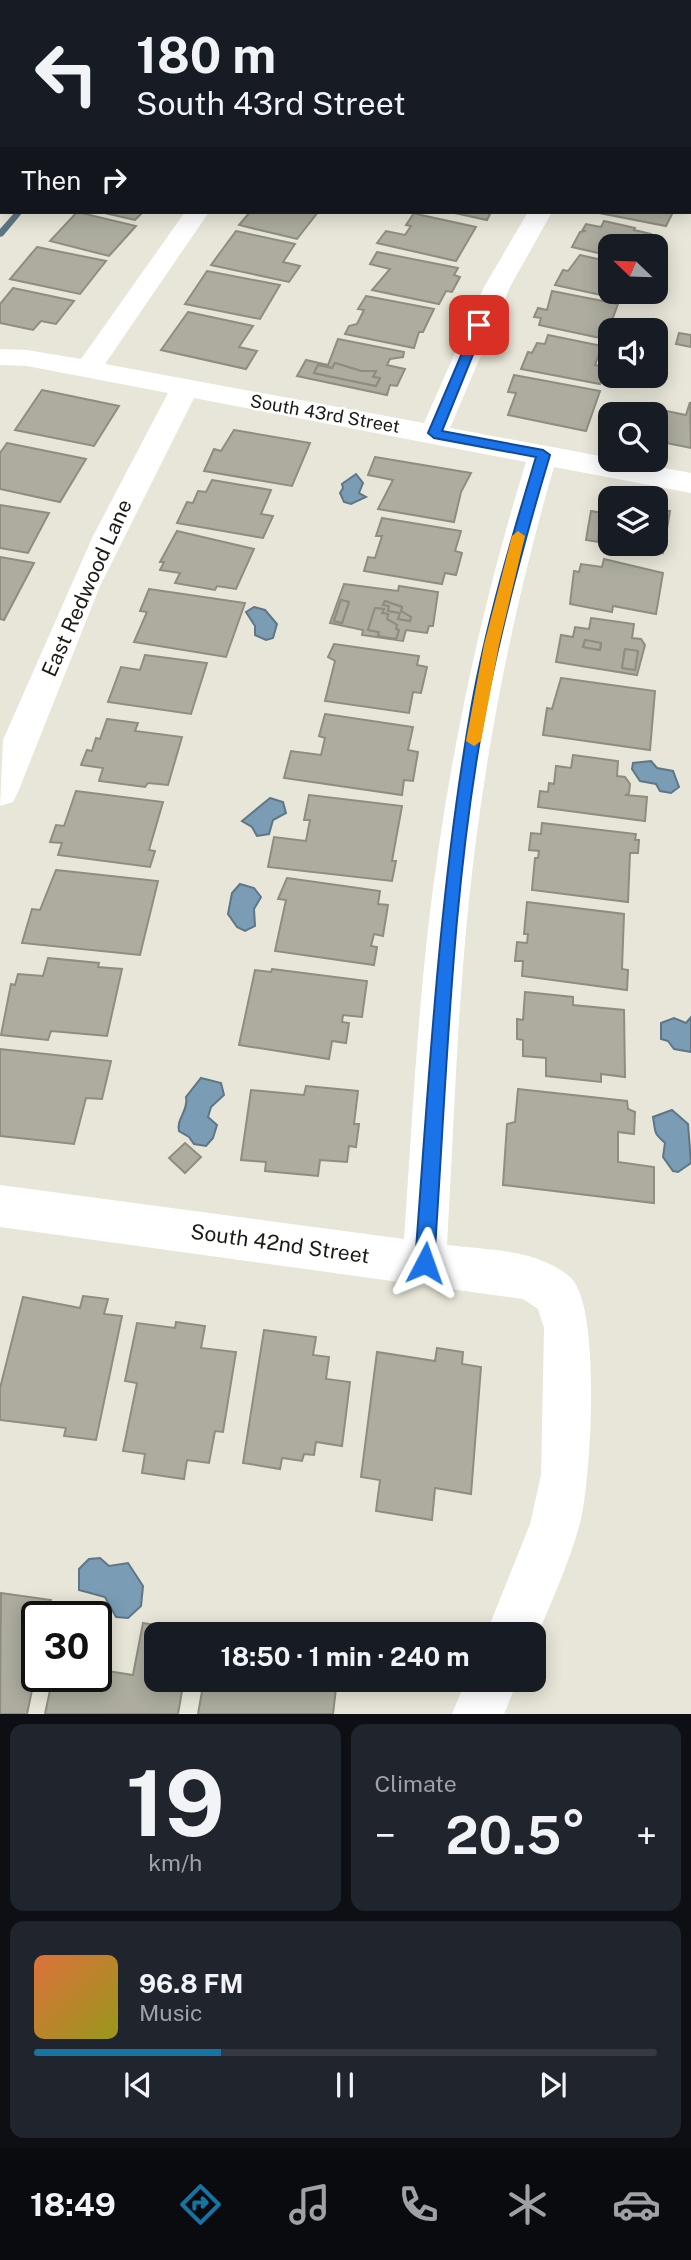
<!DOCTYPE html>
<meta charset="utf-8">
<style>
:root{--surface:#171b24;--page:#20242c;--text:#f1f3f6;--muted:#9ea1a6;--line:#363941;--accent:#1773a1}
body{margin:0;font-family:"Public Sans",sans-serif;background:var(--page);color:var(--text);height:100vh;display:flex;flex-direction:column;font-size:26px;white-space:nowrap}
*{box-sizing:border-box;margin:0}
p{font-size:23px;color:var(--muted)}
.icon{flex:none;width:38px;height:38px;fill:none;stroke:currentColor;stroke-width:2;stroke-linecap:round;stroke-linejoin:round}
.map{position:relative;height:1714px;overflow:hidden}
.details{display:flex;flex-direction:column;gap:10px;padding:10px;background:#0d0f14;flex:1}
.details>*{flex:none}
.guide{position:absolute;left:0px;top:0px;width:691px;height:214px;box-shadow:0 4px 18px #0003;background:#171b24;color:var(--text);overflow:hidden}
.needle{width:46px;rotate:293deg}
.fabs{position:absolute;left:598px;top:234px;display:grid;gap:14px}
.fabs a{display:grid;place-items:center;width:70px;height:70px;border-radius:14px;background:var(--surface);box-shadow:0 4px 18px #0003;font-size:35px}
.speed{position:absolute;left:21px;top:1601px;display:flex;gap:14px;font-size:35px;font-weight:700;text-align:center}
.speed>*{display:grid;place-content:center;width:91px;height:91px;border-radius:50%;background:var(--surface);box-shadow:0 4px 18px #0003;line-height:1}
.speed .limit{border:4px solid #111;border-radius:10px;background:#fff;color:#111}
.pin{position:absolute;display:grid;place-items:center;width:60px;height:60px;color:#fff;margin:-30px;border-radius:14px;box-shadow:0 4px 10px #0006}
.me{position:absolute;width:77px;margin:-38px;rotate:4deg;stroke-linejoin:round;filter:drop-shadow(0 0 5px #0008)}
.turn{display:flex;align-items:center;gap:24px;height:147px;padding:0 21px;font-size:32px}
.turn .icon{width:91px;height:91px;stroke-width:2.5}
.turn b{display:block;font-size:49px;line-height:60px}
.then{display:flex;align-items:center;height:66px;padding:0 21px;background:#0003;gap:14px;font-size:26px}
.big{font-size:52px;font-weight:700;line-height:1.1}
.details .card{flex:1;display:flex;flex-direction:column;justify-content:center;gap:10px;min-width:0;padding:0 24px;border-radius:14px;background:var(--page)}
.details .dial{align-items:center;gap:0}
.dial b{font-size:91px;line-height:1}
.song{display:flex;align-items:center;gap:21px}
.cover{width:84px;height:84px;border-radius:10px;background:linear-gradient(135deg,hsl(20 70% 55%),hsl(60 70% 35%))}
.played{height:7px;border-radius:4px;background:linear-gradient(90deg,var(--accent) 30%,var(--line) 30%)}
.keys{display:flex;justify-content:space-around;direction:ltr}
.heat{display:flex;justify-content:space-between;align-items:center;font-size:38px;direction:ltr}
.details .tiles{flex:1;display:grid;gap:10px;grid-template-columns:1fr 1fr}
.card:last-child{grid-column:span 2}
.trip{position:absolute;left:144px;top:1622px;width:402px;height:70px;border-radius:14px;background:var(--surface);box-shadow:0 4px 18px #0003;font-weight:700;line-height:70px;text-align:center}
.tabs{display:flex;height:112px;justify-content:space-around;align-items:center;background:#090b0e;color:var(--muted)}
.tabs .icon{width:49px;height:49px}
.tabs .on{color:var(--accent)}
.tabs b{font-size:32px;color:var(--text)}
.map>svg:first-child{display:block}
</style>
<div class="map">
<svg width="691" height="1714" viewBox="0 0 691 1714">
<rect width="100%" height="100%" fill="#e7e6d8"/>
<g fill="#7a9db5" stroke="#5e7685" stroke-width="2">
<path d="M356,474L363,483L359,493L366,497L351,504L344,502L340,493L343,488L342,484Z"/>
<path d="M254,607L265,610L277,624L273,638L266,640L255,635V626L246,612Z"/>
<path d="M651,761L657,768L673,771L679,787L671,793L660,791L656,784L640,781L632,769L633,763Z"/>
<path d="M270,798L283,802L286,813L273,820L269,834L257,836L252,827L242,821Z"/>
<path d="M240,884L254,888L261,897L254,909L255,926L245,931L237,927L228,914L232,893Z"/>
<path d="M691,1017V1052L674,1049L668,1041L661,1039V1023L674,1018L686,1023Z"/>
<path d="M201,1078L221,1083L224,1095L211,1107L208,1117L217,1125L213,1138L206,1146L194,1144L189,1137L179,1131C176,1119 189,1110 186,1097Z"/>
<path d="M672,1110L688,1124L691,1163L678,1172L673,1171L663,1157L665,1143C653,1132 656,1134 653,1117Z"/>
<path d="M100,1558L109,1566L128,1563L143,1586L141,1606L128,1618L116,1617L105,1597L79,1590V1569L89,1559Z"/>
</g>
<g fill="none" stroke-linecap="round" stroke-linejoin="round">
<g fill="#5e7685" fill-rule="evenodd">
<path d="M228,0L227,2H220L221,0Z"/>
<path d="M15,212H23L3,236L0,237V229Z"/>
</g>
</g>
<g fill="#adac9f" stroke="#8e8d80" stroke-width="2" fill-rule="evenodd">
<path d="M77,212L136,226L109,256L50,241Z"/>
<path d="M100,212H143L135,220Z"/>
<path d="M250,212H318L297,239L239,225Z"/>
<path d="M450,212H491L487,220Z"/>
<path d="M594,212H673L666,226Z"/>
<path d="M414,213L421,215L476,227L456,261L377,243L386,231L405,235L411,226L406,225Z"/>
<path d="M604,221L635,228L634,230L651,234L649,238L657,240L654,247H611V252L605,251L603,254L572,247L580,232L586,231H582L586,224L601,227Z"/>
<path d="M236,231L295,244L283,262L300,266L289,282L211,265Z"/>
<path d="M37,247L106,261L80,294L10,279Z"/>
<path d="M377,252L458,268L454,275L460,277L452,292L446,291L439,304L372,290L390,269L370,264Z"/>
<path d="M580,255L611,262V292H638L634,302L555,285L563,270L568,271Z"/>
<path d="M207,271L280,285L260,319L185,304Z"/>
<path d="M13,288L74,301L56,324L41,321L33,330L0,323V304Z"/>
<path d="M552,291L618,304L605,339L539,325L541,318L534,317L538,308L547,310Z"/>
<path d="M366,296L434,309L423,332H419L414,348L345,334L349,326L357,324L364,310L358,309Z"/>
<path d="M188,312L253,326L239,347L257,351L246,369L161,350Z"/>
<path d="M679,333L691,335V347L676,344Z"/>
<path d="M548,335L602,346L595,365L606,367L600,384L521,369L528,352L532,353L537,343L545,344Z"/>
<path d="M338,339L404,352L403,357L390,359L387,365L405,369L397,386L390,385L387,395L297,376L306,360L328,365ZM335,363L361,371H376L373,377L380,378L376,386L314,373L318,365L332,368Z"/>
<path d="M335,363L361,371H376L373,377L380,378L376,386L314,373L318,365L332,368Z"/>
<path d="M514,375L600,391L586,431L508,415L516,393L508,392Z"/>
<path d="M42,390L119,406L94,446L15,430Z"/>
<path d="M690,402L691,448L657,441L666,411L686,415Z"/>
<path d="M234,430L310,443L292,486L204,471L214,449L221,451Z"/>
<path d="M7,443L86,459L60,502L0,489V453Z"/>
<path d="M375,457L471,473L461,492L454,522L378,509L393,480L368,475Z"/>
<path d="M212,480L271,490L261,514L273,516L263,538L177,523L187,502L193,503L198,491L206,492Z"/>
<path d="M610,501L611,515L601,514L599,523L611,525V534L599,532L598,541L611,540V544L586,540L591,511L608,514Z"/>
<path d="M0,505L49,513L28,553L0,548Z"/>
<path d="M656,509L670,511L663,553L613,544H656V541L657,547L662,548L664,537L656,536V528L657,525L666,526L668,516L656,514Z"/>
<path d="M382,518L461,531L455,551L462,553L456,575L445,573L442,584L364,571L368,557L375,558L382,536H376Z"/>
<path d="M177,531L254,549L236,589L217,586L215,590L175,583L180,573L160,570L164,562H160Z"/>
<path d="M0,557L34,563L4,620L0,619Z"/>
<path d="M604,559L663,573L656,614L613,606L612,612L570,604L574,571L579,572L581,564L602,567Z"/>
<path d="M344,584L398,591L399,586L438,592L433,626H429L427,633L406,630L403,641L362,635L363,630L330,623ZM341,600L349,602L342,623L334,621ZM385,601L402,607L401,611L411,617L410,621L398,619L400,613L388,611L389,606L383,605ZM375,608L384,609L382,613L388,614L387,619L397,625L396,629L399,630L396,639L378,636L379,632L368,630Z"/>
<path d="M149,589L245,603L226,657L134,642L147,612L140,611Z"/>
<path d="M341,600L349,602L342,623L334,621Z"/>
<path d="M385,601L402,607L401,611L411,617L410,621L398,619L400,613L388,611L389,606L383,605Z"/>
<path d="M375,608L384,609L382,613L388,614L387,619L397,625L396,629L399,630L396,639L378,636L379,632L368,630Z"/>
<path d="M591,618L634,624L632,638L641,639L645,645L637,675L556,662L561,635L573,637L575,627L589,629ZM585,640L601,643L600,650L583,647ZM625,649L638,651L635,670L622,668Z"/>
<path d="M585,640L601,643L600,650L583,647Z"/>
<path d="M334,644L419,656L417,665L427,667L421,693L413,692L409,713L325,701L335,661L328,657Z"/>
<path d="M625,649L638,651L635,670L622,668Z"/>
<path d="M145,655L207,663L191,714L108,702L121,667L140,670Z"/>
<path d="M561,678L655,691L650,750L543,735L547,708L552,709Z"/>
<path d="M325,714L413,727L408,750L418,752L413,781L404,780L402,795L284,778L291,751L321,755L325,738L319,736Z"/>
<path d="M107,719L138,723L135,731L182,737L168,785L148,783L145,787L99,781L103,768L81,765L87,750L92,751L96,738L100,739Z"/>
<path d="M573,755L618,761L617,776L625,777L630,784L629,793L626,795L647,797L645,821L538,807L540,791L548,792L549,783L554,784L556,766L571,768Z"/>
<path d="M76,791L163,802L149,850L155,851L150,867L58,855L62,843L50,842L56,825L64,826Z"/>
<path d="M309,795L402,806L392,861H396L392,881L268,867L274,837L306,841L310,820H304Z"/>
<path d="M542,823L636,834L635,840H639L638,853H630L628,902L532,890L535,858H538L539,851L529,850L531,833L541,834Z"/>
<path d="M56,870L158,881L140,955L22,943L32,909L40,910Z"/>
<path d="M287,878L380,891L378,904L388,905L383,936L374,934L371,946L377,947L374,965L275,951L286,900L278,899Z"/>
<path d="M527,902L624,914L622,969L628,970L627,990L522,976L523,961H515L517,942L527,943L528,934H524Z"/>
<path d="M48,958L99,963L98,967L122,969L107,1036L51,1031L48,1040L1,1035L11,984L15,985L18,974L43,976Z"/>
<path d="M272,969L367,981L362,1017L343,1015L342,1022L349,1023L346,1043L332,1041L329,1059L239,1045L255,970L271,972Z"/>
<path d="M525,992L573,997V1005L624,1010L625,1077L601,1074V1082L546,1076V1058L523,1056V1040L517,1039V1019L523,1020Z"/>
<path d="M0,1049L111,1061L102,1099L86,1098L74,1144L0,1136Z"/>
<path d="M306,1086L358,1091L354,1124H359L356,1147L349,1146L347,1162L320,1160L318,1176L265,1171L266,1162L241,1160L251,1090L304,1095Z"/>
<path d="M518,1089L627,1101L628,1109L635,1112L634,1134L618,1132V1162L654,1167V1203L503,1185L507,1124L515,1122Z"/>
<path d="M185,1143L201,1157L185,1173L169,1158Z"/>
<path d="M83,1296L108,1299L104,1314L122,1316L96,1440L64,1436L66,1428L0,1420V1388L23,1297L80,1308Z"/>
<path d="M176,1322L205,1326L201,1348L236,1352L223,1432L215,1431L209,1463L187,1460L184,1479L142,1473L145,1454L123,1451L137,1383L125,1381L137,1323L175,1328Z"/>
<path d="M264,1330L316,1337L313,1355L329,1357L326,1379L350,1382L342,1446L316,1442L314,1455L304,1454L302,1461L282,1458L280,1469L243,1463Z"/>
<path d="M437,1348L463,1352L462,1364L481,1367L471,1494L435,1488L432,1520L376,1511L380,1480L361,1477L377,1352L435,1361Z"/>
<path d="M1,1593L51,1600L47,1617H37V1667L27,1714H0Z"/>
<path d="M143,1623L193,1631V1634H156V1680H184L178,1714H45L53,1676H96V1659L103,1660L101,1670L133,1675Z"/>
<path d="M291,1625L343,1634H289Z"/>
<path d="M204,1680H337L333,1714H198Z"/>
</g>
<g fill="none" stroke-linecap="round" stroke-linejoin="round">
<g fill="#fff" fill-rule="evenodd">
<path d="M298,0H323L324,2H299Z"/>
<rect x="0" y="82" width="2" height="14"/>
<path d="M690,100H691V115L690,114Z"/>
<path d="M185,212H209L105,364L424,423L484,287L528,212H552L510,287L450,428L691,473V493L554,467C509,621 479,781 465,942C456,1043 453,1144 447,1245C488,1250 537,1249 570,1277C602,1304 591,1482 580,1523C569,1564 550,1605 534,1643V1634H486L530,1524L541,1475L544,1328L538,1309L523,1299L0,1227V1185L404,1239C411,1139 416,1038 427,938C445,776 478,617 526,462L194,398L100,586L18,792L13,802L0,806L3,740L93,536L168,393L27,366L0,365V349L27,350L81,359Z"/>
<path d="M466,1680H518L504,1714H452Z"/>
</g>
</g>
<path fill="#1a73e8" stroke="#114b97" stroke-width="2" d="M479,322L485,325L442,431L543,450L550,455C525,538 503,620 486,706C451,889 447,1078 434,1263L431,1270L425,1273L418,1270L415,1263C429,1078 439,892 471,709C486,624 511,540 536,457L434,438L428,433L474,325Z"/>
<path fill="#f59e0b" d="M518,531L525,536L499,645L481,741L474,746L466,741L484,645L512,536Z"/>
<g text-anchor="middle" stroke-width="5" stroke-linejoin="round" paint-order="stroke">
<g font-size="18" fill="#1b1a15" stroke="#fff">
<text transform="translate(325 414) rotate(10)" y="6">South 43rd Street</text>
</g>
<g font-size="21" fill="#1b1a15" stroke="#fff">
<text transform="translate(87 588) rotate(-66)" y="7">East Redwood Lane</text>
<text transform="translate(280 1244) rotate(8)" y="7">South 42nd Street</text>
</g>
</g>
</svg>
<div class="fabs">
<a><svg class="needle" viewBox="-14 -14 28 28"><path d="M0-13l5 13h-10z" fill="#e53935"/><path d="M0 13l5-13h-10z" fill="#9ea1a6"/></svg></a>
<a><svg class="icon" aria-label="sound" viewBox="0 0 24 24"><path d="M4 9h4l5-4v14l-5-4H4zM17 9q2 3 0 6"/></svg></a>
<a><svg class="icon" aria-label="search" viewBox="0 0 24 24"><circle cx="10" cy="10" r="6"/><path d="M15 15l6 6"/></svg></a>
<a><svg class="icon" aria-label="layers" viewBox="0 0 24 24"><path d="M12 4l9 5-9 5-9-5zM3 14l9 5 9-5"/></svg></a>
</div>
<div class="speed"><div class="limit">30</div></div>
<div class="pin" style="left:479px;top:325px;background:#d93025"><svg class="icon" aria-label="arrive" viewBox="0 0 24 24"><path d="M6 21V4h12l-3 4 3 4H6"/></svg></div>
<svg class="me" style="left:425px;top:1263px" viewBox="-20 -20 40 40"><path d="M0-17L14 15 0 8-14 15z" fill="#1a73e8" stroke="#fff" stroke-width="4"/></svg>
<div class="trip">18:50 · 1 min · 240 m</div>
<div class="guide">
<div class="turn"><svg class="icon" aria-label="left" viewBox="0 0 24 24"><path d="M17 20v-9H6M10 6l-5 5 5 5"/></svg><div><b>180 m</b>South 43rd Street</div></div>
<div class="then">Then<svg class="icon" aria-label="right" viewBox="0 0 24 24"><path d="M7 20v-9h11M14 6l5 5-5 5"/></svg></div>
</div>
</div>
<section class="details">
<div class="tiles">
<div class="card dial"><b>19</b><p>km/h</p></div>
<div class="card"><p>Climate</p>
<div class="heat"><a>−</a><b class="big">20.5°</b><a>+</a></div>
</div>
<div class="card">
<div class="song"><i class="cover"></i><div><b>96.8 FM</b><p>Music</p></div></div>
<div class="played"></div>
<div class="keys"><svg class="icon" aria-label="previous" viewBox="0 0 24 24"><path d="M18 5L8 12l10 7zM5 5v14"/></svg><svg class="icon" aria-label="pause" viewBox="0 0 24 24"><path d="M8 5v14M16 5v14"/></svg><svg class="icon" aria-label="next" viewBox="0 0 24 24"><path d="M6 5l10 7-10 7zM19 5v14"/></svg></div>
</div>
</div>
</section>
<nav class="tabs">
<b>18:49</b>
<svg class="icon on" aria-label="directions" viewBox="0 0 24 24"><path d="M12 3l9 9-9 9-9-9zM9 14v-3h6M13 9l2 2-2 2"/></svg>
<svg class="icon" aria-label="music" viewBox="0 0 24 24"><path d="M9 18V5l10-2v13"/><circle cx="6" cy="18" r="3"/><circle cx="16" cy="16" r="3"/></svg>
<svg class="icon" aria-label="phone" viewBox="0 0 24 24"><path d="M5 4h4l2 5-3 2q2 4 5 5l2-3 5 2v4C11 20 4 13 5 4z"/></svg>
<svg class="icon" aria-label="climate" viewBox="0 0 24 24"><path d="M12 3v18M4 7l16 10M4 17L20 7"/></svg>
<svg class="icon" aria-label="car" viewBox="0 0 24 24"><path d="M5 17H2v-5l4-1 3-4h7l3 4 3 1v5h-3M9 17h6M6 11h13"/><circle cx="7" cy="17" r="2"/><circle cx="17" cy="17" r="2"/></svg>
</nav>
